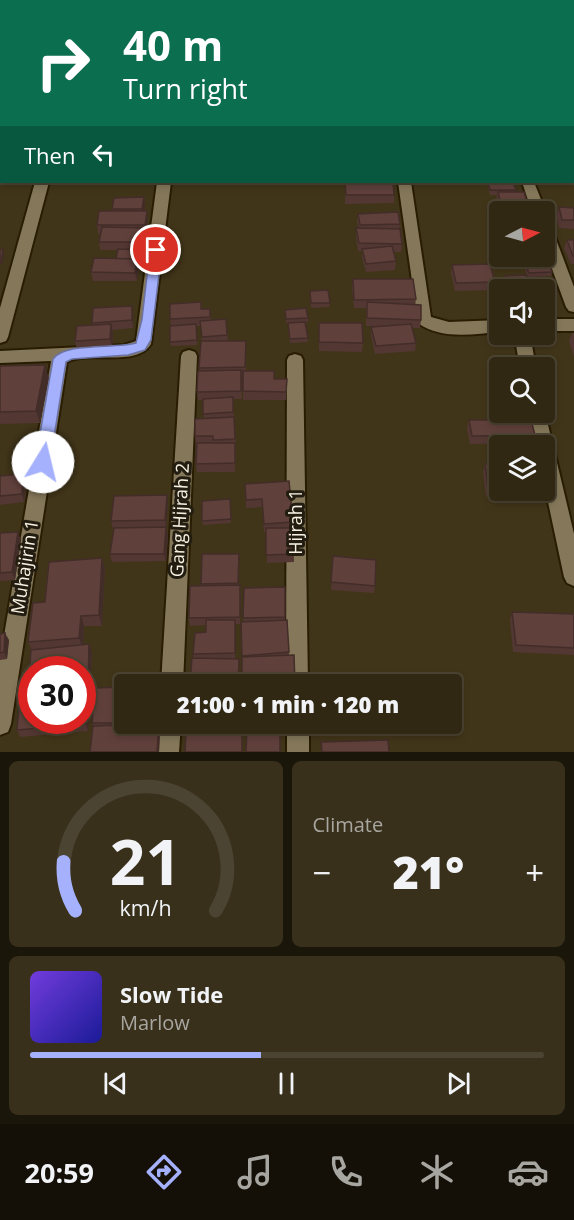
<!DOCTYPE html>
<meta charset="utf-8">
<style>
:root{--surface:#312813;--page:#39301c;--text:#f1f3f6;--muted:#a8a6a0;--line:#4c4433;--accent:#a5b1fc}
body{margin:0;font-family:"Open Sans",sans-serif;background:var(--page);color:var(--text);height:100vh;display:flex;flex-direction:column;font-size:22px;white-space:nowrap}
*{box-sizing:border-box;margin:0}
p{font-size:20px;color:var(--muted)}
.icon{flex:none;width:33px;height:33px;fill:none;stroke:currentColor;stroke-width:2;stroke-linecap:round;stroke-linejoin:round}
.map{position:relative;height:752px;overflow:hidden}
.details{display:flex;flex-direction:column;gap:9px;padding:9px;background:#1b160a;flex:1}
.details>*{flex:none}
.hud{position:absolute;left:0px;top:0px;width:574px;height:183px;box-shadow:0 3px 9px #0003,0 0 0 2px var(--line);background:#0b6e4f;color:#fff;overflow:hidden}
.needle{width:39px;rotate:84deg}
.controls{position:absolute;left:489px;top:201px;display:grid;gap:12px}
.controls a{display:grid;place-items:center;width:66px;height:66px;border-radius:6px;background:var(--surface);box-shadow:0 3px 9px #0003,0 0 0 2px var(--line);font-size:30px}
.speed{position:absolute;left:18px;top:656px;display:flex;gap:12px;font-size:30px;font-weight:700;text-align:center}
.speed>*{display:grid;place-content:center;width:78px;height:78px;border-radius:50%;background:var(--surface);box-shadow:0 3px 9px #0003,0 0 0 2px var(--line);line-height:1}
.speed .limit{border:9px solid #d22;background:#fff;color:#111}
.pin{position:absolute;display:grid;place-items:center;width:51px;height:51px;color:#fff;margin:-26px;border:3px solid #fff;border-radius:50%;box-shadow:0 2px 6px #0007}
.me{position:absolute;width:66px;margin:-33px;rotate:9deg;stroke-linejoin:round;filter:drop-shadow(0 0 4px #0008)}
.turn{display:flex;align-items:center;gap:21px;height:126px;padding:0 24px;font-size:27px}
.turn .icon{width:78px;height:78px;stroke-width:2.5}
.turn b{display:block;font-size:42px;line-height:51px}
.then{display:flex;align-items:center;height:57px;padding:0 24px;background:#0003;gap:12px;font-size:22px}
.big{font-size:45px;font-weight:800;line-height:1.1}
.details .widget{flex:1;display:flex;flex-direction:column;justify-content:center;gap:9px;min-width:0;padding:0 21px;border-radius:9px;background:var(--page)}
.details .dial{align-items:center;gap:0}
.dial svg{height:156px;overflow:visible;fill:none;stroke:var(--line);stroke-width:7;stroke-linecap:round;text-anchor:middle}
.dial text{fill:var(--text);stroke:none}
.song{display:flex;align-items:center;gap:18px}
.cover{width:72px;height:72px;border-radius:9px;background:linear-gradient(135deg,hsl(260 70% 55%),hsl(240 70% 35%))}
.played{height:6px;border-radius:3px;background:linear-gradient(90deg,var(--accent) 45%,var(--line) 45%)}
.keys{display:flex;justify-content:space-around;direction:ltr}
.heat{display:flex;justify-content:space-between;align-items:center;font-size:33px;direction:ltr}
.details .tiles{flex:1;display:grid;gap:9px;grid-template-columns:1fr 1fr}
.widget:last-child{grid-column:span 2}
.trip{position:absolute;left:114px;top:674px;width:348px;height:60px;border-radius:6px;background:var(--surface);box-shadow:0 3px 9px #0003,0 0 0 2px var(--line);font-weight:800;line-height:60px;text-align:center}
.tabs{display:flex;height:96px;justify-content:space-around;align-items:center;background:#141008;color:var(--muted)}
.tabs .icon{width:42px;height:42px}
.tabs .selected{color:var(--accent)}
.tabs b{font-size:27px;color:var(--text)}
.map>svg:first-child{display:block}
</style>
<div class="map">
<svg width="574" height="752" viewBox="0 0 574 752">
<rect width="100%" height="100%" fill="#413519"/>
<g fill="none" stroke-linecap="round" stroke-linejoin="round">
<defs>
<g id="minor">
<rect x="86" y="0" width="10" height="2"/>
<rect x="176" y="0" width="10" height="2"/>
<rect x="367" y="0" width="10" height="2"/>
<path d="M35,182H49L8,337L6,341L0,343V308Z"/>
<path d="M157,182H171L151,344C136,368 89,350 67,362L11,724L8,732L0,735V659L51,361L0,363V351L124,345L136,341Z"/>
<path d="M398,182H411L431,317L449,322L500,320V332C473,334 441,340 418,323Z"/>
<path d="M522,182H534L546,212L544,214V212H532Z"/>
<path d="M544,222L551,226L574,287V312L569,311L566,307L544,247Z"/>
<rect x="544" y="319" width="30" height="12"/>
<path d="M514,334H530L536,368H520Z"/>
<path d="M189,350L195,352L197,356L183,684H161L181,356L183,352Z"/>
<path d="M295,354L301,356L303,360L308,684H286L287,360L289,356Z"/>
<path d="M544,408L574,534V586L567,583L564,577L544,483V446H537L530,412H544Z"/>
<path d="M159,723H181L179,752H157Z"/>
<rect x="287" y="723" width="22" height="29"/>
</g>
</defs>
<use href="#minor" stroke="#281c02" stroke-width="4"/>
<use href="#minor" fill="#85785a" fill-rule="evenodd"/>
</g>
<g fill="#533733" fill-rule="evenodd">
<path d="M378,0H431L430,2H378Z"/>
<path d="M573,162H574V182H547H573Z"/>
<path d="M345,182H389L394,195V203L345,204Z"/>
<path d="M488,182H513L515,192L528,205L526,212H500L499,213L496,200L497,195H490L487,184Z"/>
<path d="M144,197L145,206L144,211L148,219L144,250L148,254L146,265H138L137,281H93L91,272L116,259L117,250H100L99,242L101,234H98L97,225L112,211V209Z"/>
<path d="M559,207L574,208V229L559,228L556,216Z"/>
<path d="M358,214L400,224L399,229L402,244L401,252H393L396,261L395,270L366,272L362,257V251H358L356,237V228H359L357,222Z"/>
<path d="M497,230H500V247L496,235Z"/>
<path d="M567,240H574V264H571L564,248Z"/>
<path d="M525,263L552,272L551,276L528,277L524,267Z"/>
<path d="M452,265L495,282L493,290L455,291L451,273Z"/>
<path d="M505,276L532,290H505L503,284Z"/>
<path d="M353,279L416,299L415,305L421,320L420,328H412L416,343L415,351L375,354L371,335V327L375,326H366V308H354L352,288Z"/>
<path d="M533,279L557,291L556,295H544V290H534L532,283Z"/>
<path d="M310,295L330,303L329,307L311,308Z"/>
<path d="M201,309H210L211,320L226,319L228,341L246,349V371L275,379H287L286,400H243V376H241L242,399H233L234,417L204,418L203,400H198L197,392L202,341L201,326H196L197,345L171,346L170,342L171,326L170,319Z"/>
<path d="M285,310L308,318V322H305L308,342L290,343L288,323H286Z"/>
<path d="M133,314V328L113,330L112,348L77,350L75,341L92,325V323Z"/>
<path d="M319,323L363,343L362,352L319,351Z"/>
<path d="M572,333H574V357L569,341Z"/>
<path d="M0,366L49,378L40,423L0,424Z"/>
<path d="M234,417L236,447L235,472H197L196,464L197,445H196L195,436Z"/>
<path d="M469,420L535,435L532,443L470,444L467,429Z"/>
<path d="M485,464H500V490H544V465L550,490L548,498L486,496L483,472Z"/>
<path d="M0,476L26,482L24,502L0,505Z"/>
<path d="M245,484L293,522L294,562L267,563L266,532H264L262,507L246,508Z"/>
<path d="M230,499L231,523L203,525L202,521Z"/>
<path d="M168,503L166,527L168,535L166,561L112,562L110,554L114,529H113L111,521Z"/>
<path d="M0,533L21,540L15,580L0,581Z"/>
<path d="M239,554V585L241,593L240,624H235V659L239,666L194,658L193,654L206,632V625L190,626L189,618L202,586L201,584Z"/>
<path d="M333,556L375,586L374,593L331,590Z"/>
<path d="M102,558L105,569L102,626H84L83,645L92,652L90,692H88L90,697L88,731L20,737L17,730L29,695L28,691L32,650L28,642L45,602ZM32,669H82V720H32Z"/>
<path d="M285,587V620H287L289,655L243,657L241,622H244L243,618Z"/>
<path d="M512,612L574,614V655L513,652L510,619Z"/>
<path d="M0,634L9,640L7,659L0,660Z"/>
<path d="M92,723H160V731L159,752H90L93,727Z"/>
<path d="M241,723V731H242L243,738L184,734L183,727Z"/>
<rect x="246" y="723" width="37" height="11"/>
</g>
<g fill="#432d29">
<path d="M144,197L145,206L144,217L142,209Z"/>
<path d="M147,211L148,219L147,233L145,225Z"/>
<path d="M146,228L147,236L144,251L143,242Z"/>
<path d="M3,249L4,254L2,267L1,263Z"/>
<path d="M147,250L148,254L146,265L145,261Z"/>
<path d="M137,259L139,267L137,281L135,273Z"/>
<path d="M132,306L133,314V328L132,320Z"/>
<path d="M111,324L113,332L112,348L110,339Z"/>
<path d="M45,365L49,378L40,423L36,411Z"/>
<path d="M23,474L26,482L24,502L22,494Z"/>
<path d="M167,495L168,503L166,527L168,535L166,561L164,554L166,528L165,520Z"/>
<path d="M18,532L21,540L15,580L12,572Z"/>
<path d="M102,558L105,569L102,626L99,615Z"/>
<path d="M81,616L84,626L83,649L79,638Z"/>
<path d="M5,633L9,640L7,659L4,652Z"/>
<path d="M89,644L92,652L90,692L88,685Z"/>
<path d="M87,690L90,697L88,731L86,724Z"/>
<path d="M158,723H160V731L159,752H157Z"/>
</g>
<g fill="#60403b" stroke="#432d29" stroke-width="1.5">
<rect x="143" y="0" width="24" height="2"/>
<rect x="388" y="0" width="30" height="2"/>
<rect x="573" y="162" width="1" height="12"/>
<path d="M345,182H393L394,195H346Z"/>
<path d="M488,182H513L516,190H490Z"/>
<path d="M498,192H524L528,205H501Z"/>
<path d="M144,197L142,209H112L114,198Z"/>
<path d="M559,207L574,208V220H562Z"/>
<path d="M99,211H147L145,225H97Z"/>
<path d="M398,212L400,224L360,225L358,214Z"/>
<path d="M102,227L146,228L143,242H99Z"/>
<path d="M356,228L400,229L402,244L359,243Z"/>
<path d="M497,230H500V240Z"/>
<path d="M567,240H574V256H573Z"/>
<path d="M392,246L396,261L366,264L362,249Z"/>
<path d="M3,249L1,263H0V250Z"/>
<path d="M118,249L147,250L145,261H138L137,259H116Z"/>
<path d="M94,258L137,259L135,273L91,272Z"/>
<path d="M548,262L552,272L529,273L525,263Z"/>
<path d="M490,264L495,282L456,283L452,265Z"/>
<path d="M526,275L532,290H509L505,276Z"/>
<path d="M353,279H413L416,299L354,300Z"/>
<path d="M533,279H554L557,291L536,290Z"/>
<path d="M328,290L330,303H311L310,291Z"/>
<path d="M201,302V309H210V317L170,319V304Z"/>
<path d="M367,302L421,305V320L367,318Z"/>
<path d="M132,306V320L92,323L93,308Z"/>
<path d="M306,308L308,318L286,319L285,310Z"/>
<path d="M226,319L227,335L202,337L200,321Z"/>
<path d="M305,322L308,338L290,339L288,323Z"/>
<path d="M319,323H362L363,343L319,342Z"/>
<path d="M111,324L110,339L75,341L77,326Z"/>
<path d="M196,324L197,340L170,342V326Z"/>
<path d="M411,324L416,343L376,346L371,327Z"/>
<path d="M201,341H246L245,367L199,368Z"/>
<path d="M45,365L36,411L0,412V366Z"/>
<path d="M241,370V391L197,392L198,371Z"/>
<path d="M243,371H274V379H287L286,392L243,391Z"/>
<path d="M233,397V412L203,414V399Z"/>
<path d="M234,417L235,439L213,440V436H195V419Z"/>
<path d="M469,420H531L535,435L472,436Z"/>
<path d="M197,443H235V463L196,464Z"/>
<path d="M485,464H500V488H488Z"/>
<path d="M544,465L546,466L550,490L544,489Z"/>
<path d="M23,474L22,494L0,496V476Z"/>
<path d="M289,481L293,522L264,524L262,499L246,500L245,484Z"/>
<path d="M167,495L165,520L111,521L114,496Z"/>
<path d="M230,499L231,519L202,521V501Z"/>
<path d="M166,527L164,554H110L114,528Z"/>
<path d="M266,528H293L294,554L266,555Z"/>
<path d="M18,532L12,572L0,573V533Z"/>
<path d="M202,554H239L238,583L201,584Z"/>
<path d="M333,556L376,560L375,586L331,582Z"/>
<path d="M102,558L99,615L81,616L79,638L28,642L33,603L45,602L49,562Z"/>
<path d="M240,585V617L189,618L190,586Z"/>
<path d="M285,587V617L243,618L244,588Z"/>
<path d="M512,612L574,614V648L516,645Z"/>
<path d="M206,620H235V653L193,654L195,633L206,632Z"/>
<path d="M287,620L289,652L242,656L241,622Z"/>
<path d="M5,633L4,652L0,653V634Z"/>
<path d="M89,644L88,685L82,686V669H32V691H28L31,650Z"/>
<path d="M294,655L295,684H242V657Z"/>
<path d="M192,658L239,659L238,684H190Z"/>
<path d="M124,687V723H92L95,688Z"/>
<path d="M82,690H87L86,724L17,730L20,696L32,695V720H82Z"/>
<rect x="183" y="723" width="57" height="4"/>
<path d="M246,723H283V727H245Z"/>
<path d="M159,724L157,752H90L93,726Z"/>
<path d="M280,729V752H246L247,730Z"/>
<path d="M242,731V752H185L186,732Z"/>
<path d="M388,740L389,752H322L321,742Z"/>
</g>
<path fill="#a5b1fc" stroke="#6b73a4" stroke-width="1.5" d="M156,246L162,250L151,340L145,350L128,355L72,359L66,362L50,462L48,466H37L35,462L53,359C65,342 115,349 136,343L142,319L150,250Z"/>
<g text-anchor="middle" stroke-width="6" stroke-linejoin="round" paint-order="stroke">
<g font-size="18" fill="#f8f1e1" stroke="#231d11">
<text transform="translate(180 520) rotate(-87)" y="6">Gang Hijrah 2</text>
<text transform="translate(296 522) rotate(-90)" y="6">Hijrah 1</text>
<text transform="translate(25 567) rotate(-81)" y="6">Muhajirin 1</text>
</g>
</g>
</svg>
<div class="controls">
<a><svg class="needle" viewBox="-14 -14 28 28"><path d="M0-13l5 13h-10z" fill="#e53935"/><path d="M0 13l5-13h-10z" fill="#a8a6a0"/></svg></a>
<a><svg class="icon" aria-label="sound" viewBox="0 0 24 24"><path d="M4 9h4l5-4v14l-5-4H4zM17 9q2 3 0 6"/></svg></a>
<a><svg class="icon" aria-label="search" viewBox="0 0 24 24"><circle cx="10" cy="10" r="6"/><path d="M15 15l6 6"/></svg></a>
<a><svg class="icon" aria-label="layers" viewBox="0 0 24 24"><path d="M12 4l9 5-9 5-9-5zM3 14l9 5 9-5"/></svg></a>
</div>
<div class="speed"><div class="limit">30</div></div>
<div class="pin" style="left:156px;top:250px;background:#d93025"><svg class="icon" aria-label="arrive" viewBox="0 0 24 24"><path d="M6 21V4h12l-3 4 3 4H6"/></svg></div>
<svg class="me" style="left:43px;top:462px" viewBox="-20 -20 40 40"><circle r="19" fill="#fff"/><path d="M0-13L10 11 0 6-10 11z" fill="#a5b1fc"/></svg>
<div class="trip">21:00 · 1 min · 120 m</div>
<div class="hud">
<div class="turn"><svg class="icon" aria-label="right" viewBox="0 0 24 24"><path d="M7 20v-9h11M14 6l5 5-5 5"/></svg><div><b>40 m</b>Turn right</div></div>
<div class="then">Then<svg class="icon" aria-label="left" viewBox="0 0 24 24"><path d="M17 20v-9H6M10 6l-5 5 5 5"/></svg></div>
</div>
</div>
<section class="details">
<div class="tiles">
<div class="widget dial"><svg viewBox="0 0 100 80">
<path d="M14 69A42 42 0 1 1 86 69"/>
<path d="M14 69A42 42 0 0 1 8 44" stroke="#a5b1fc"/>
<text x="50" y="56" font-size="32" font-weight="700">21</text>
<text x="50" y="72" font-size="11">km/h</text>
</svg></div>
<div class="widget"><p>Climate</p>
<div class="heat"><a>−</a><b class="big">21°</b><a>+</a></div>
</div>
<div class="widget">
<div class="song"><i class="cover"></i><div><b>Slow Tide</b><p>Marlow</p></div></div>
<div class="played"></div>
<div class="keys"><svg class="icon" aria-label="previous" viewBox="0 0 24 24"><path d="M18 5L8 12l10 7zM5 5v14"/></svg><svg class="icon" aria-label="pause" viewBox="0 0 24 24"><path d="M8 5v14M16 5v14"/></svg><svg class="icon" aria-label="next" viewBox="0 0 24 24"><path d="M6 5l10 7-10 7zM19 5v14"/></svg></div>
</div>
</div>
</section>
<nav class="tabs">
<b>20:59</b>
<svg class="icon selected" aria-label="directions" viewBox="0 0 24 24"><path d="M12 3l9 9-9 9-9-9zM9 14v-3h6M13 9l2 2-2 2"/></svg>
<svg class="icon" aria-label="music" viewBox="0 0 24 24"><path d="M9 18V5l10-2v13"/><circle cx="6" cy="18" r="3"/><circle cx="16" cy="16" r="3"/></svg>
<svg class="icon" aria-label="phone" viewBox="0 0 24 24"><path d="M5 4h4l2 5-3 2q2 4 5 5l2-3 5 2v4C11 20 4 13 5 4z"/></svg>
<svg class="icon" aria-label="climate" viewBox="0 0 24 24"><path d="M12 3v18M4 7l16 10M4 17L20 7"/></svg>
<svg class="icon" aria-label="car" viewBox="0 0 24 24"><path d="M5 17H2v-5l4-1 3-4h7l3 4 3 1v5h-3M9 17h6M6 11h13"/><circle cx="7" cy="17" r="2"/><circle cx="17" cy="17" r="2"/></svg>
</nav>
